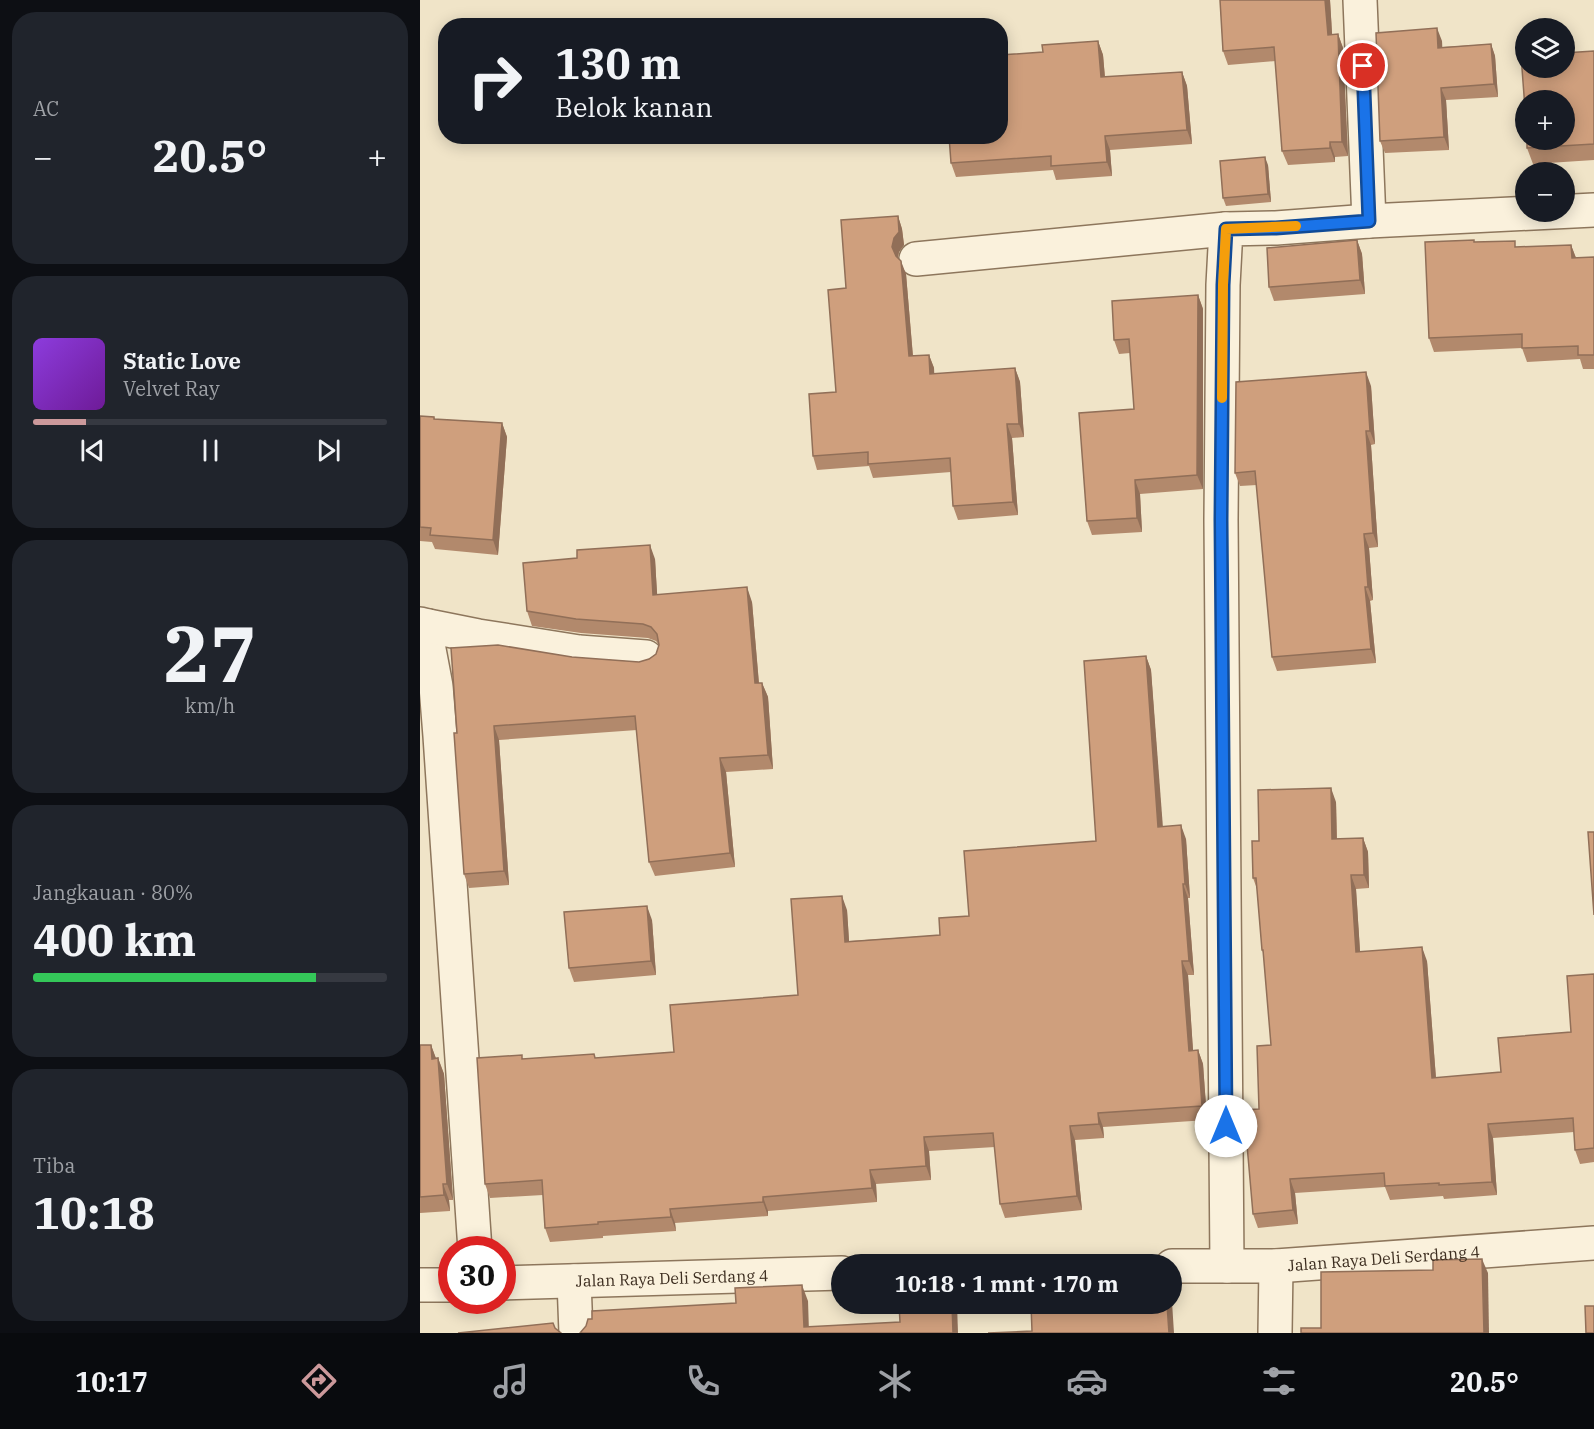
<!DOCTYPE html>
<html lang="id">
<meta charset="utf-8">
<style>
:root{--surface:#171b24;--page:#20242c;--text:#f1f3f6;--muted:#9ea1a6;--line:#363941;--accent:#cc999b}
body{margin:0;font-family:"IBM Plex Serif",serif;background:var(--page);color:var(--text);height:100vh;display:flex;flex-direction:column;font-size:22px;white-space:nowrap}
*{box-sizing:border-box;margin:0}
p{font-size:20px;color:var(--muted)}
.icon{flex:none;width:33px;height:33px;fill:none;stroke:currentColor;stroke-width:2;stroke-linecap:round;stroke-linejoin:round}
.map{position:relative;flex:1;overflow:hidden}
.drawer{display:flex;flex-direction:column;gap:12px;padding:12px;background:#0d0f14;width:420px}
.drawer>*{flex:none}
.guide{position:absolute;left:18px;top:18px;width:570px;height:126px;border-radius:24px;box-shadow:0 3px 15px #0003;background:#171b24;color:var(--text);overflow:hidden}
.buttons{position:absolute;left:1095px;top:18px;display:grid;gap:12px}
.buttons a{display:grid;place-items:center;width:60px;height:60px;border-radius:50%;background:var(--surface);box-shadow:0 3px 15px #0003;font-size:30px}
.speed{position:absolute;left:18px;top:1236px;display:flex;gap:12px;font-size:30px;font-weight:700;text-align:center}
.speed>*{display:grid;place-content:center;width:78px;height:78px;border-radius:50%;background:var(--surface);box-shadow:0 3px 15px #0003;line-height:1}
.speed .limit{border:9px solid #d22;background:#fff;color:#111}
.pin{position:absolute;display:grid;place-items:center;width:51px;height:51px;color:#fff;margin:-26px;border:3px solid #fff;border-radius:50%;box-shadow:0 2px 6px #0007}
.me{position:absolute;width:66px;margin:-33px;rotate:0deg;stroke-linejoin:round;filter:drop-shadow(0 0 4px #0008)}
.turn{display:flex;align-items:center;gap:21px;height:126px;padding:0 18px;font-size:27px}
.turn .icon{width:78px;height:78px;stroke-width:2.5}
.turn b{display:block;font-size:42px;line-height:51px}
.big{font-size:45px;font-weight:700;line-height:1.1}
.drawer .card{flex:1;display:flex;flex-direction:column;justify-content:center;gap:9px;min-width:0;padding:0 21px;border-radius:24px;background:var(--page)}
.drawer .dial{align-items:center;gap:0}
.dial b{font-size:78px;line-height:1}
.song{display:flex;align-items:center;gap:18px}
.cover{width:72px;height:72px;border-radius:9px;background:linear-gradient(135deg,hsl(270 70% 55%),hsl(280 70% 35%))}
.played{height:6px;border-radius:3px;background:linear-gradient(90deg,var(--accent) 15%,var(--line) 15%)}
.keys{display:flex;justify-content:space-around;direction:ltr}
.heat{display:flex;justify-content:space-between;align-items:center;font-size:33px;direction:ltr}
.charge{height:9px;border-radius:4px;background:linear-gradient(90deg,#34c759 80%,var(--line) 0)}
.trip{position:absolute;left:411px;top:1254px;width:351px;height:60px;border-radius:30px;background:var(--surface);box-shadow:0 3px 15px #0003;font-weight:700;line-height:60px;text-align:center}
.menu{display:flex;height:96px;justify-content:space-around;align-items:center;background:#090b0e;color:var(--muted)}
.menu .icon{width:42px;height:42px}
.menu .on{color:var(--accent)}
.menu b{font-size:27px;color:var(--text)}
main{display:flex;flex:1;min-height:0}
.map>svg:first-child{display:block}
</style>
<main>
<section class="drawer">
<div class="card"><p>AC</p>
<div class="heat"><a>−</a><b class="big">20.5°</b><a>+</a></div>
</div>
<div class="card">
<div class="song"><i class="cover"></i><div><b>Static Love</b><p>Velvet Ray</p></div></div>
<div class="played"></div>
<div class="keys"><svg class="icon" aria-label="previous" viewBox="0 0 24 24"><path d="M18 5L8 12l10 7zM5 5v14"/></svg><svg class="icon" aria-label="pause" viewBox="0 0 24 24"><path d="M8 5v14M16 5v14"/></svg><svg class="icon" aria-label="next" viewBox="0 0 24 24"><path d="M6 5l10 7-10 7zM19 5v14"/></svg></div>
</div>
<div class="card dial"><b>27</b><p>km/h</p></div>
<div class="card"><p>Jangkauan · 80%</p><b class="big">400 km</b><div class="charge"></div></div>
<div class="card"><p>Tiba</p><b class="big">10:18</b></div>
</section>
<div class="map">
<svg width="1174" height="1333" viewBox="0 0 1174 1333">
<rect width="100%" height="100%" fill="#f0e4c8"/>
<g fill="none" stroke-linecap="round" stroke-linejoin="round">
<defs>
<g id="minor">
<path d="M940,0L949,221"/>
<path d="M496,259L806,229"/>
<path d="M0,624L8,626V644L16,686L20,736L55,1250"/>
<path d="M8,626L58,636L159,652L226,657"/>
<path id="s1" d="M752,1266H856L1174,1243"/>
<path d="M807,1266L801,520L803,285L806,229L856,228L949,221L1174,210"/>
<path d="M154,1281L156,1333"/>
<path id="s2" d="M82,1283L422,1273"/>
<path d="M0,1285H32"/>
<path d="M855,1333L856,1266"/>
</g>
</defs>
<use href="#minor" stroke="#8d765c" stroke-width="36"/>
<use href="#minor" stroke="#faf1dc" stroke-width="33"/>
</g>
<g fill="#b2896c">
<path d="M800,0H910L912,34H918L923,48L928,156L915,157V162L868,165L862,151L856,61L808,65L803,51Z"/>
<path d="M678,41L683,55L685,77L762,72L767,86L772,144L690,150L692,176L636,180L633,170L536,177L531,163L623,52Z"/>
<path d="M1022,41V47L1071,44L1075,56L1078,97L1026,100L1029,150L965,153L960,141Z"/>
<path d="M1174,51V160L1113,164L1107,148Z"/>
<path d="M848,165L851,202L806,206L803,198Z"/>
<path d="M478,216L482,229L484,245L479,252L478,258L486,274L493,356L509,355L514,368V374L595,368L600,382L604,437L592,438L598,515L538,520L533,506L531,472L453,478L449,466L397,470L393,456L416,392L426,288Z"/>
<path d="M937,240L942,254L945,294L854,301L849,287Z"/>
<path d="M1055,242L1097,247L1151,245L1156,258L1174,257V369H1163L1160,359L1107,362L1102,348L1014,352L1009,338Z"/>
<path d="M778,295L783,309V489L720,494L722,532L672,535L667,521L714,409L710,353L699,354L694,340Z"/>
<path d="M951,386L955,444L951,445L958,547L949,548L953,600L950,601L956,663L857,671L852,657L837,485L820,486L815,473Z"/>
<path d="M0,416L14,417L15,419L82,423L87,437L78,555L15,549L12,542L0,541Z"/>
<path d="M235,559L237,594L332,602L339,683H342L348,697L353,769L306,772L315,867L235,876L229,862L217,730L79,740L89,885L49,888L44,874L37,733L152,657L219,662L229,659L236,654L239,645L236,641L228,638L161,633L112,626L107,611Z"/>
<path d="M726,656L731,670L742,826L766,839L770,898H768L774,975H768L773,1051L778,1050L783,1064L787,1120L683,1127L684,1138L655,1140L662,1210L585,1218L580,1204L575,1147L509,1151L511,1180L456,1184L457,1202L348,1211V1216L255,1223L256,1231L183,1236V1238L130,1242L125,1228L123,1195L70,1198L65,1184L176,1058L254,1052L378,995L427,910L429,941L520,935L549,916L676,841Z"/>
<path d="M916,802L917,839L943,838L948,852L949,888L936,889L940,952L1007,961L1016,1078L1081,1072L1151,1032L1174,974V1162L1160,1164L1155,1150L1154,1132L1073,1138L1077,1195L1024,1199L1023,1196L970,1200L965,1187L875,1193L878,1224L838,1228L833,1214L839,1109L851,1045L844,955L842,950L837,889L833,878L839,841Z"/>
<path d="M232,920L236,975L154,982L149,968Z"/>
<path d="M0,1045H11L16,1059L18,1058L24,1074L33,1200H29L30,1211L0,1213Z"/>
</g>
<g fill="#916f58">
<path d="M905,0H910L913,49L908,35Z"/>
<path d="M1017,28L1022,41L1023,60L1018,48Z"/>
<path d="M918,34L923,48L928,156L922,142Z"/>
<path d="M678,41L683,55L686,91L681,77Z"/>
<path d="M1071,44L1075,56L1078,97L1074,84Z"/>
<path d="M762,72L767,86L772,144L767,130Z"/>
<path d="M1021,88L1026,100L1029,150L1024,137Z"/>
<path d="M685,136L690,150L692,176L687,162Z"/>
<path d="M910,142L915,157V162L910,148Z"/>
<path d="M845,157L848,165L851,202L848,194Z"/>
<path d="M478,216L482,229L484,245L479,252L477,260L472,247Z"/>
<path d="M937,240L942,254L945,294L940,280Z"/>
<path d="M1151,245L1156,258H1152Z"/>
<path d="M481,261L486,274L494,370L489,356Z"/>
<path d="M778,295L783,309V489L777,475Z"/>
<path d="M509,355L514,368L515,388L510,374Z"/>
<path d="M595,368L600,382L604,437L599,424Z"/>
<path d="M946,372L951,386L955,444L950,431Z"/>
<path d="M82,423L87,437L78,555L73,540Z"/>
<path d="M587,424L592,438L598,515L593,502Z"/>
<path d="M946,431L951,445L958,547L953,533Z"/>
<path d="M715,480L720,494L722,532L717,518Z"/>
<path d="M944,534L949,548L953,600L948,587Z"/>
<path d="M230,545L235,559L238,609L233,595Z"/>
<path d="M327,587L332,602L340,697L335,683Z"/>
<path d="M945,587L950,601L956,663L951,649Z"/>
<path d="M726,656L731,670L744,841L738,827Z"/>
<path d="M342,683L348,697L353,769L348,755Z"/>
<path d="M74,726L79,740L89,885L84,871Z"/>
<path d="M300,758L306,772L315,867L310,853Z"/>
<path d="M911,788L916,802L917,853L912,839Z"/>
<path d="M761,825L766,839L770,898L765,884Z"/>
<path d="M943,838L948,852L949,888L944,875Z"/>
<path d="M931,875L936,889L941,966L936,952Z"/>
<path d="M763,884L768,898L774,975L769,961Z"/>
<path d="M422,896L427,910L430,956L425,942Z"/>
<path d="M227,906L232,920L236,975L231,961Z"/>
<path d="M1002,947L1007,961L1017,1092L1012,1078Z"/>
<path d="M762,961L768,975L774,1065L769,1051Z"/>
<path d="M11,1045L17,1061L12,1059Z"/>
<path d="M778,1050L783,1064L787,1120L782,1106Z"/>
<path d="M18,1058L24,1074L33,1200L27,1184Z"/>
<path d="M678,1113L683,1127L684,1138L679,1124Z"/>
<path d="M1068,1124L1073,1138L1077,1195L1072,1182Z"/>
<path d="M650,1126L655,1140L662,1210L657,1196Z"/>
<path d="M504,1137L509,1151L511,1180L506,1166Z"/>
<path d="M450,1170L456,1184L457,1202L452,1188Z"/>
<path d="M870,1179L875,1193L878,1224L873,1210Z"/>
<path d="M23,1184L29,1200L30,1211L24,1195Z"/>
<path d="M343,1197L348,1211V1216L343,1202Z"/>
<path d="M250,1209L255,1223L256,1231L251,1217Z"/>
<path d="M1062,1259L1068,1273L1069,1333H1064Z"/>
<path d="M382,1285L388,1301L389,1333L384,1327Z"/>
<path d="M752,1302L754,1333H749L747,1304H752Z"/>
<path d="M532,1304H537L538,1333H533Z"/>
</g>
<g fill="#cf9f7d" stroke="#916f58" stroke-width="1.5">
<path d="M800,0H905L908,35L918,34L922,142H910V148L862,151L854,47L803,51Z"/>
<path d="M1017,28L1018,48L1071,44L1074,84L1021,88L1024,137L960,141L956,33Z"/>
<path d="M678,41L681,77L762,72L767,130L685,136L687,162L631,166V156L531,163L529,136H580V55L623,52L622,45Z"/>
<path d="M1174,51V144L1107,148V140H1144V100H1106V122L1101,55H1106V68H1144V53Z"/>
<path d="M845,157L848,194L803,198L800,161Z"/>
<path d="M478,216L479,232L474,238L472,247L476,256L481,261L489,356L509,355L510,374L595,368L599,424H587L593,502L533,506L530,458L448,464V452L393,456L389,394L416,392L408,290L426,288L421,220Z"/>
<path d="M937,240L940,280L849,287L847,248Z"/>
<path d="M1054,240V242L1095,241V247L1151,245L1152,258L1174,257V355H1158V346L1102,348V334L1009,338L1005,242Z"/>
<path d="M778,295L777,475L715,480L717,518L667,521L659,413L714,409L709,339L694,340L692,301Z"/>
<path d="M946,372L950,431H946L953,533L944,534L948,587H945L951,649L852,657L835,471L815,473L816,382Z"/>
<path d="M0,416L14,417V419L82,423L73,540L10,535L11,528L0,527Z"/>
<path d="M230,545L233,595L327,587L335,683H342L348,755L300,758L310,853L229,862L215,716L74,726L84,871L44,874L34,733H37L31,648L78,645L152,657L219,662L229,659L236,654L239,645L237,634L231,627L223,624L156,619L107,611L103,563L157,558V550Z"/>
<path d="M726,656L738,827L761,825L765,884H763L769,961H762L769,1051L778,1050L782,1106L678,1113L679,1124L650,1126L657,1196L580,1204L573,1133L504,1137L506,1166L450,1170L452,1188L343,1197V1202L250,1209L251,1217L178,1222V1224L125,1228L122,1180L65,1184L57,1058L102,1055V1059L174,1054L175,1058L254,1052L250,1005L378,995L371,899L422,896L425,942L520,935L519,918L549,916L544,851L676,841L664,661Z"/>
<path d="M911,788L912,839L943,838L944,875H931L936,952L1002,947L1012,1078L1081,1072L1078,1038L1151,1032L1147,976L1174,974V1148L1155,1150L1153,1118L1068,1124L1072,1182L1019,1185V1183L965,1186L964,1173L870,1179L873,1210L833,1214L824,1110L839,1109L837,1046L851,1045L843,950H842L836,878H833L832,841H839L838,790Z"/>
<path d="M1168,832H1174V915Z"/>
<path d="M227,906L231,961L149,968L144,912Z"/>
<path d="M0,1045H11L12,1059L18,1058L27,1184H23L24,1195L0,1197Z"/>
<path d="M1062,1259L1064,1333H881V1328H901V1272L1013,1270V1260Z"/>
<path d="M382,1285L384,1327L480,1322L479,1304H532L533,1333H160L166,1326L168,1319H172V1311L316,1303L315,1288Z"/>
<path d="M611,1304H747L749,1333H568L612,1331Z"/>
<path d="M1165,1306H1174V1333H1166Z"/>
<path d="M133,1323L135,1328L141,1333H38Z"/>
</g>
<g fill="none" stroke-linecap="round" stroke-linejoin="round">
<defs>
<path id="route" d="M806,1126L801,520L803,285L806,229L856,228L949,221L943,66"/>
</defs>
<use href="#route" stroke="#114b97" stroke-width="15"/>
<use href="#route" stroke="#1a73e8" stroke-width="10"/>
<path stroke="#f59e0b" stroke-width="10" d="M802,398L803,285L806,229L876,226"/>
</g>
<g text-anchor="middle" stroke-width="6" stroke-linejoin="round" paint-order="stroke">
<g font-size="16" fill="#3d2e20" stroke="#f7eed8">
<text dy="6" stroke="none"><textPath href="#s1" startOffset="212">Jalan Raya Deli Serdang 4</textPath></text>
<text dy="6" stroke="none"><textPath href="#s2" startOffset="170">Jalan Raya Deli Serdang 4</textPath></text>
</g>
</g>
</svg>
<div class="buttons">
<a><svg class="icon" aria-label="layers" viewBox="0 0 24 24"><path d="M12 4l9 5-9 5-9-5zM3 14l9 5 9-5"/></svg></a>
<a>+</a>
<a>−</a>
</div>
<div class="speed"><div class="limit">30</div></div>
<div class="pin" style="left:943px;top:66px;background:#d93025"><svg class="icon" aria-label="arrive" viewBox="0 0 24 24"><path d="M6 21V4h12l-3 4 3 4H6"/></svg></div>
<svg class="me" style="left:806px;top:1126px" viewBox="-20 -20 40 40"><circle r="19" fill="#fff"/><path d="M0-13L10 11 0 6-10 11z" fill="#1a73e8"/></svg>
<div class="trip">10:18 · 1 mnt · 170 m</div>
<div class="guide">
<div class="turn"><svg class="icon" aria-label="right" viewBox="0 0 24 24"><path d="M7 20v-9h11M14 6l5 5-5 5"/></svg><div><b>130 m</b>Belok kanan</div></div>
</div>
</div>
</main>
<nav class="menu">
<b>10:17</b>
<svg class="icon on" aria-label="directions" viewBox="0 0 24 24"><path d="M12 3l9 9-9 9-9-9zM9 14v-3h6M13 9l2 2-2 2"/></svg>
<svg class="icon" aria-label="music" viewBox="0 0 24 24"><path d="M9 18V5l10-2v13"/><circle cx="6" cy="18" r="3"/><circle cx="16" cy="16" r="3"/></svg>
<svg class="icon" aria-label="phone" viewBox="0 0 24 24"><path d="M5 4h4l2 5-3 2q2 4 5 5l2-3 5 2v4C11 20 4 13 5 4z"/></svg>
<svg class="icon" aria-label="climate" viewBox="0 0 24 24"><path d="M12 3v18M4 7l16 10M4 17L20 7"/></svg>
<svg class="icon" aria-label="car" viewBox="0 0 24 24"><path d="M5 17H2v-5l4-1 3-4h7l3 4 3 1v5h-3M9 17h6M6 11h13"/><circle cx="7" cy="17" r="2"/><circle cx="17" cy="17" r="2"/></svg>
<svg class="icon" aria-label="filters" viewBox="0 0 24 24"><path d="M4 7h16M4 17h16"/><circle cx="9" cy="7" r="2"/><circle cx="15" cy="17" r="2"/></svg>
<b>20.5°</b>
</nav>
